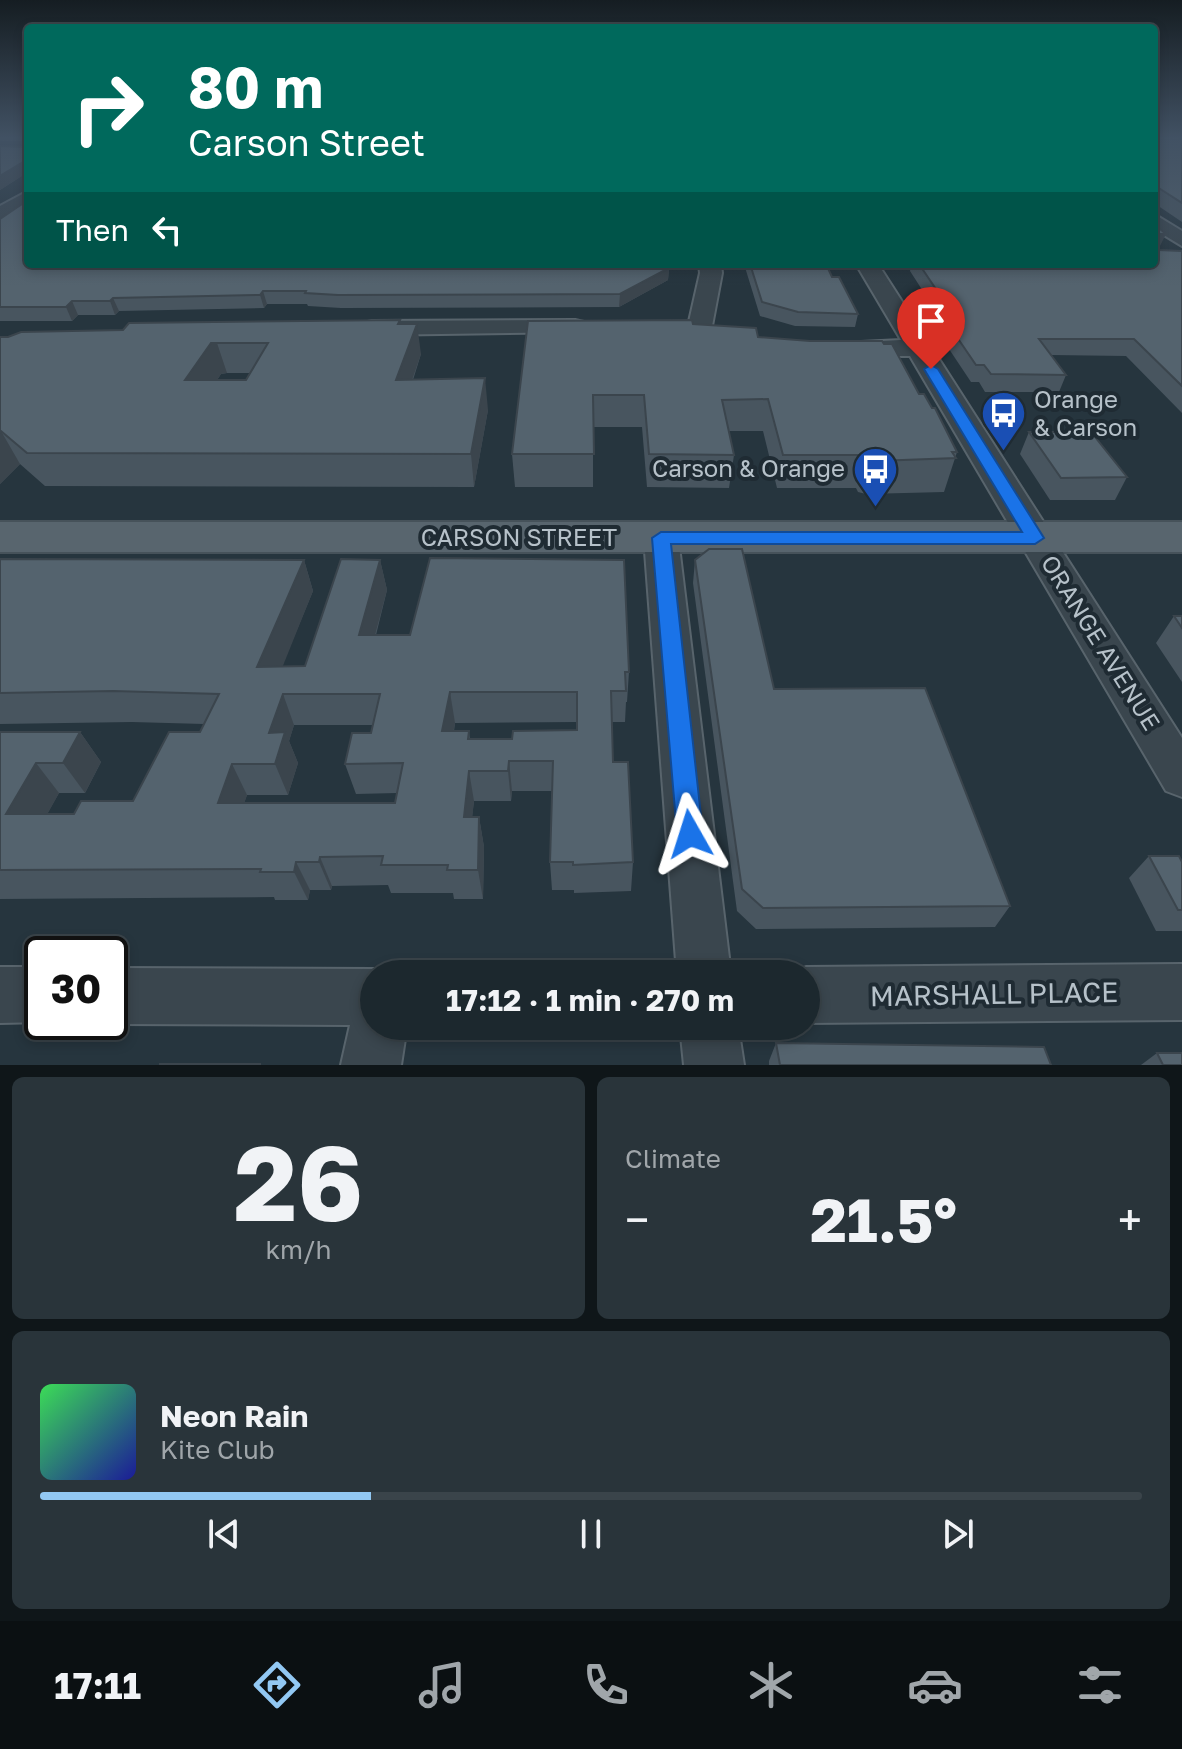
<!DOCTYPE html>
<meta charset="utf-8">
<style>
:root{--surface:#1c282e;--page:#29343a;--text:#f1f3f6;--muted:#a0a6aa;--line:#3a444a;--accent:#92c8f3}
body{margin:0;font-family:"Golos Text",sans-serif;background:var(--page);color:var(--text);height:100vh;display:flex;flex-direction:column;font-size:30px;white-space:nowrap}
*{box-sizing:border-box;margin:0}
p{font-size:26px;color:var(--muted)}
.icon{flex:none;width:44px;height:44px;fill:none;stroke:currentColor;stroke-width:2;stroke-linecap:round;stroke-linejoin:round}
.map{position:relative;height:1065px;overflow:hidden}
.details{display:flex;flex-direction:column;gap:12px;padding:12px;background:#0f1619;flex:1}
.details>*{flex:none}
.guide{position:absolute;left:24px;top:24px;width:1134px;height:244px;border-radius:8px;box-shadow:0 4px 12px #0003,0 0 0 2px var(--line);background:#00695c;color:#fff;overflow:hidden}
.speed{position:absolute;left:24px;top:936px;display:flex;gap:16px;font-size:40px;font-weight:700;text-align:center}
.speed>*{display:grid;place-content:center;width:104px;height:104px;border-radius:50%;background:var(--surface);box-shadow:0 4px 12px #0003,0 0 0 2px var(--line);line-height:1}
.speed .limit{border:4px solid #111;border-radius:12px;background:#fff;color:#111}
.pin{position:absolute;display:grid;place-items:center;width:68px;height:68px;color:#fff;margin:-82px -34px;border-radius:50% 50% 50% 0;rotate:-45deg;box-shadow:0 0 8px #0007}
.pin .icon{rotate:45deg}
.me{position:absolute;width:88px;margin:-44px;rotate:354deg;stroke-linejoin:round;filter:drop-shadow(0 0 6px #0008)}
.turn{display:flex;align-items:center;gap:28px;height:168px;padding:0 32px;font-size:36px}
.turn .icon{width:104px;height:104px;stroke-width:2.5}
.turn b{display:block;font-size:56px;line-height:68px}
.then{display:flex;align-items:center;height:76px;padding:0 32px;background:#0003;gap:16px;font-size:30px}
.big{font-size:60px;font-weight:700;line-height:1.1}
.details .card{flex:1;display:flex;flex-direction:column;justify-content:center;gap:12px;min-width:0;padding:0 28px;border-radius:12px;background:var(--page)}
.details .dial{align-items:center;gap:0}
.dial b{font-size:104px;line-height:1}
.song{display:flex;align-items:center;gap:24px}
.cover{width:96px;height:96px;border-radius:12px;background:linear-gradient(135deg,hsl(130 70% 55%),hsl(240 70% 35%))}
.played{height:8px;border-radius:4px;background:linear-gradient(90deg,var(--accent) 30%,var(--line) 30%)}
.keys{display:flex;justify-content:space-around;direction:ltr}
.heat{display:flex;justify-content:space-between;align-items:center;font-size:44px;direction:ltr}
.details .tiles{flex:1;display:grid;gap:12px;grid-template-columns:1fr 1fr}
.card:last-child{grid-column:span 2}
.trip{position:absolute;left:360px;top:960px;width:460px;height:80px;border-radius:40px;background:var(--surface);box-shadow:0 4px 12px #0003,0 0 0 2px var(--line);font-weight:700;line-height:80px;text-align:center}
.tab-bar{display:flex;height:128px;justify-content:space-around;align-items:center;background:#0b1012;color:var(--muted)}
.tab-bar .icon{width:56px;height:56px}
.tab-bar .selected{color:var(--accent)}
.tab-bar b{font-size:36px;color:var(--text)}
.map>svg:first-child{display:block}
</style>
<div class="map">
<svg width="1182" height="1065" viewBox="0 0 1182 1065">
<rect width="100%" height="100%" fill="#26353e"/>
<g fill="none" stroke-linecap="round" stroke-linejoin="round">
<defs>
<g id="minor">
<path d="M28,191V204L0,221V206Z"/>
<path d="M1154,214L1182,231V246L1154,229Z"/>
<path d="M699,264H721L722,273L712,326L709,331H691L688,326L700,273Z"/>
<path d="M856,264H878L1182,738V797L1166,791L910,356H850L841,353L837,348L841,343L901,340Z"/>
<path d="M575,320L584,322L587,327L584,332L372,335L363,333L360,328L363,323L372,321Z"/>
<path d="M661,527L673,530L678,538L731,974H677L644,538L649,530Z"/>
<path d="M1182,964V1020L806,1023V974H789L806,967Z"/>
<path d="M0,967H42L44,1022L0,1023Z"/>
<path d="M110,968L374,969L386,974H374V1026H407L401,1065H341L350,1025L110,1024L105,1022H110Z"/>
<path d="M680,1026H738L744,1065H684Z"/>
</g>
<rect id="major" x="0" y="522" width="1182" height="30"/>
</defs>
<use href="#minor" stroke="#58646c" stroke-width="4"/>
<use href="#major" stroke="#46525a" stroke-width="4"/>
<use href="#minor" fill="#3a464e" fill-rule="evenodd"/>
<use href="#major" fill="#58656e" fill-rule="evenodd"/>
</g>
<g fill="#48555f" fill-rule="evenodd">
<path d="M0,137H28V172L0,190V146L24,147L25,141H0Z"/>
<path d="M1154,137H1182V222L1154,203Z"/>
<path d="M0,219L28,264H671L669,268L668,280L619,307L341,308L308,306L307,304H267L264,308L119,311L115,315H78L72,321H0Z"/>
<path d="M1154,224L1159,248V250L1182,251V413L1126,356L1051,355L1066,375L1059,392H985L979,382H971L941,337L943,331L936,319L937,313L910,271L911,264H1154Z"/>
<path d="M744,264H826L832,277L858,314L855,327L795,326L760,316Z"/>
<path d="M400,324L421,354L413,380L488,410L474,487L45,486L20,464L0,484V337ZM227,373H250L246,380H217L221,374Z"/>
<path d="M693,324L758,337L919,394L932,408L957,452L944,492L866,494L858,492L856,488H777L763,431H728L734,455L729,488L647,487L642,427H593V487H515L512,454Z"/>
<path d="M1029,432L1127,477L1115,500H1050L1020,454Z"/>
<path d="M0,559L304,560L313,591L282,666H305L380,560L387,590L376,635L629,672L627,702H626L625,722H612L613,762L633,862L631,891L574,893V890H552L550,862L552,791H512L511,801H474L472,817H479L484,847L483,899H454L453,893H391L388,885L332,886L331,890H310L308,900H275L274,897L0,899V732H80L101,762L85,793H59L47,814H74L133,801L200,732L204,724L132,722L0,724ZM577,722V730L512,739H470L469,731H454L455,723ZM294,725H373L371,733L345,764L356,794L397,793L395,803H244L247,795H288L298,763L289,741Z"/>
<path d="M695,560L774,689L1010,906L995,927L756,929L737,911L693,583Z"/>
<path d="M1174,616H1182V682L1156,643Z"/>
<path d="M1149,856L1182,862V931H1156L1129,878Z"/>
<path d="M776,1043L1051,1065H769V1061Z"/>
<path d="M1157,1053L1182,1065H1141Z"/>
</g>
<g fill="#3b454d">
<path d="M28,159V172L0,190V176Z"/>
<path d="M1158,234H1166L1159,248L1154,249Z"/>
<path d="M667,264H671L669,268L668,280L619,307L620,294Z"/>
<path d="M263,291L267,304L264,308L260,295Z"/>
<path d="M113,298L119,311L115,315L110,301Z"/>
<path d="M72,301L78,315L72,321L66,307Z"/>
<path d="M417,324L421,354L401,412L396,380Z"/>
<path d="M211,343H217L227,373L221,374L196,412L185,380Z"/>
<path d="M485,378L488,410L474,487L471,454Z"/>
<path d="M1,431L20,464L0,484V433Z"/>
<path d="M304,560L313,591L270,698L257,667Z"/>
<path d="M380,560L387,590L367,665L359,635Z"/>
<path d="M450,692L455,723L448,761L442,731Z"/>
<path d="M283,694L294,725L289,741L298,763L288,795L275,764L269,733Z"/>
<path d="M80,732L101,762L85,793L63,763Z"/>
<path d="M509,761L512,791L511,801L508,771Z"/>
<path d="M36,763L59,793L31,844L6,814Z"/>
<path d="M232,764L247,795L234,833L218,803Z"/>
<path d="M469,771L474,801L469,847L464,817Z"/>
<path d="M479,817L484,847L483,899L478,870Z"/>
<path d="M320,857L332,886L331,890L319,862Z"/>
<path d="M296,862L310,890L308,900L294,872Z"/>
</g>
<g fill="#54636e" stroke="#3b454d" stroke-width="2" fill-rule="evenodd">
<path d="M26,137H28V159L0,176V146L24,147Z"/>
<path d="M1154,137H1182V203L1154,185Z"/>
<path d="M28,200V264H668L669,268L620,294L338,295L305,293L306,291H263L260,295L113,298L110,301H72L66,307H0V219Z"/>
<path d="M1154,224L1166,234H1158L1159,250L1182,251V386L1134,339H1039L1066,375L991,374L984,365H976L946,321H953L940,304H946L919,264H1154Z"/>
<path d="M750,264H826L832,277H839L858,314L798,312L762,302Z"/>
<path d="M400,320L398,324H417L396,380L485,378L471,454L27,453L1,431L0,433V337H8L21,332L123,330L129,323ZM211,343H268L246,380H185Z"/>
<path d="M692,320L693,324L756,328L758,337L810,341H882L884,344H892L919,394H924L932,408H935L957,452H952L956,458L876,461L867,459L865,455H783L768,399L722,400L734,455L649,454L644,395H593L594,454H512L528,321Z"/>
<path d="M1029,432H1091L1127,477L1061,478Z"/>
<path d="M709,549H742L774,689L925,688L1010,906L763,908L742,889L695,560Z"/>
<path d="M430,558L624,560L629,672H625L626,691H611L613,762H628L633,862L573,865V862H550L553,761H509L508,771H469L464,817H479L478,870H447L448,865H381L383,856L320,857L319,862H296L294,872H260L261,869L0,870V732H80L63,763H36L6,814H74L81,801H133L169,732H200L219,694L113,691L0,693V559L304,560L257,667L305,666L341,559L380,560L359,635H410ZM450,692H577V730L513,731L512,739H468L469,731H442ZM283,694H380L371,733H352L345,764L403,763L395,803H218L232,764H275L285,732L269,733Z"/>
<path d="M1174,616H1182V628Z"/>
<path d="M1149,856H1179L1182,862V910H1178Z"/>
<path d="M776,1043L1044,1047L1051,1065H780Z"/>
<path d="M1157,1053H1182V1065H1163Z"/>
<path d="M160,1064H261L160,1065Z"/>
</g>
<linearGradient id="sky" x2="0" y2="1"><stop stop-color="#151d22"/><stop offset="0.48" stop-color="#415163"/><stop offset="1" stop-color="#415163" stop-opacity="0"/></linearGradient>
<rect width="1182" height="286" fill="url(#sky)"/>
<path fill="#1a73e8" stroke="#114b97" stroke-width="2" d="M931,365L938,369L1044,538L1035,544H671L703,834L699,842L690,846L681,842L677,834L652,538L661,532H1022L924,369Z"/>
<defs>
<symbol id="bus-pin" viewBox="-11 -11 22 30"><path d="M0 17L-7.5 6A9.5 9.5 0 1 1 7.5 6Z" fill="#1a4fb4" stroke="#1f2b33"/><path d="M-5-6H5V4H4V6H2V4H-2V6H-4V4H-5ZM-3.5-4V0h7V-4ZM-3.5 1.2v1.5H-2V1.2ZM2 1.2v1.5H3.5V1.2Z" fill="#fff"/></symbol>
</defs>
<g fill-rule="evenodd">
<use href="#bus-pin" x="978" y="388" width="51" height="69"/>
<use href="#bus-pin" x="850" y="444" width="51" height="69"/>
</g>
<g text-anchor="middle" stroke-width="8" stroke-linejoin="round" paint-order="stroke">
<g font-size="24" fill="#b6c1c9" stroke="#1f2b33" text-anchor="start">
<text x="1034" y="408">Orange<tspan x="1034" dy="28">&amp; Carson</tspan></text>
<text x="845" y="477" text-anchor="end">Carson &amp; Orange</text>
</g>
<g font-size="24" fill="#b6c1c9" stroke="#1f2b33">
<text x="519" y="546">CARSON STREET</text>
<text transform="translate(1100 643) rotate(58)" y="8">ORANGE AVENUE</text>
</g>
<g font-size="28" fill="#b6c1c9" stroke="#1f2b33">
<text transform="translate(994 994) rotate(-1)" y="10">MARSHALL PLACE</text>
</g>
</g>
</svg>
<div class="speed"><div class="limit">30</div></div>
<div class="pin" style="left:931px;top:369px;background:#d93025"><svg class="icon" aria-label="arrive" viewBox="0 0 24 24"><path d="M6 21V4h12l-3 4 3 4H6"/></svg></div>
<svg class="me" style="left:690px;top:834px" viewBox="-20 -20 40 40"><path d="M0-17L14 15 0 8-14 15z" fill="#1a73e8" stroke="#fff" stroke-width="4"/></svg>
<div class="trip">17:12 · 1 min · 270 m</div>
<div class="guide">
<div class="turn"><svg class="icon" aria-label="right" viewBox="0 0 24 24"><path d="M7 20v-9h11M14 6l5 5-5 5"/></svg><div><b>80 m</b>Carson Street</div></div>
<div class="then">Then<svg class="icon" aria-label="left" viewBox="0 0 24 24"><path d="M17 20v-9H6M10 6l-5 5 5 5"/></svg></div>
</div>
</div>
<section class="details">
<div class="tiles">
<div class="card dial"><b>26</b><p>km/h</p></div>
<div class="card"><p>Climate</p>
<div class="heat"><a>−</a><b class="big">21.5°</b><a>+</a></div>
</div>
<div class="card">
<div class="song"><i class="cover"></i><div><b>Neon Rain</b><p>Kite Club</p></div></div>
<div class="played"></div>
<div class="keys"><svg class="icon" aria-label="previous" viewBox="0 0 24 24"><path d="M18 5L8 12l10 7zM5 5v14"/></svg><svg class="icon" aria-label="pause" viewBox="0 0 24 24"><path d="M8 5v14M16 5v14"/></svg><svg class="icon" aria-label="next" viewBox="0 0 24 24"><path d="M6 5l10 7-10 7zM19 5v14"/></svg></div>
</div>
</div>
</section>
<nav class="tab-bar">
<b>17:11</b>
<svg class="icon selected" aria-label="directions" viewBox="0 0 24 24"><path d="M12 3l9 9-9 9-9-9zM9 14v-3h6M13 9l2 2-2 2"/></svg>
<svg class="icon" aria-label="music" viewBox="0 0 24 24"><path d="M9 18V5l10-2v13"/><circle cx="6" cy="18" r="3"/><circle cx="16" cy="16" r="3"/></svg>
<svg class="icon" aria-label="phone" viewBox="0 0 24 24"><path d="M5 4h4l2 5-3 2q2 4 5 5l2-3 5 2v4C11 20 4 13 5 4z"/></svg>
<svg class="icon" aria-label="climate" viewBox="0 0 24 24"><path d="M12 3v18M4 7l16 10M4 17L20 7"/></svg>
<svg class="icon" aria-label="car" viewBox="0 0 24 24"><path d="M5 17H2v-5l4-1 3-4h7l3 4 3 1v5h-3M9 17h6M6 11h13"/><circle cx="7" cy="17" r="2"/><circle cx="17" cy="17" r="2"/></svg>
<svg class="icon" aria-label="filters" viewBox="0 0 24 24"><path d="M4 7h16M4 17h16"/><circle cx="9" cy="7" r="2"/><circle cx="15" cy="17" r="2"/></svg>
</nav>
